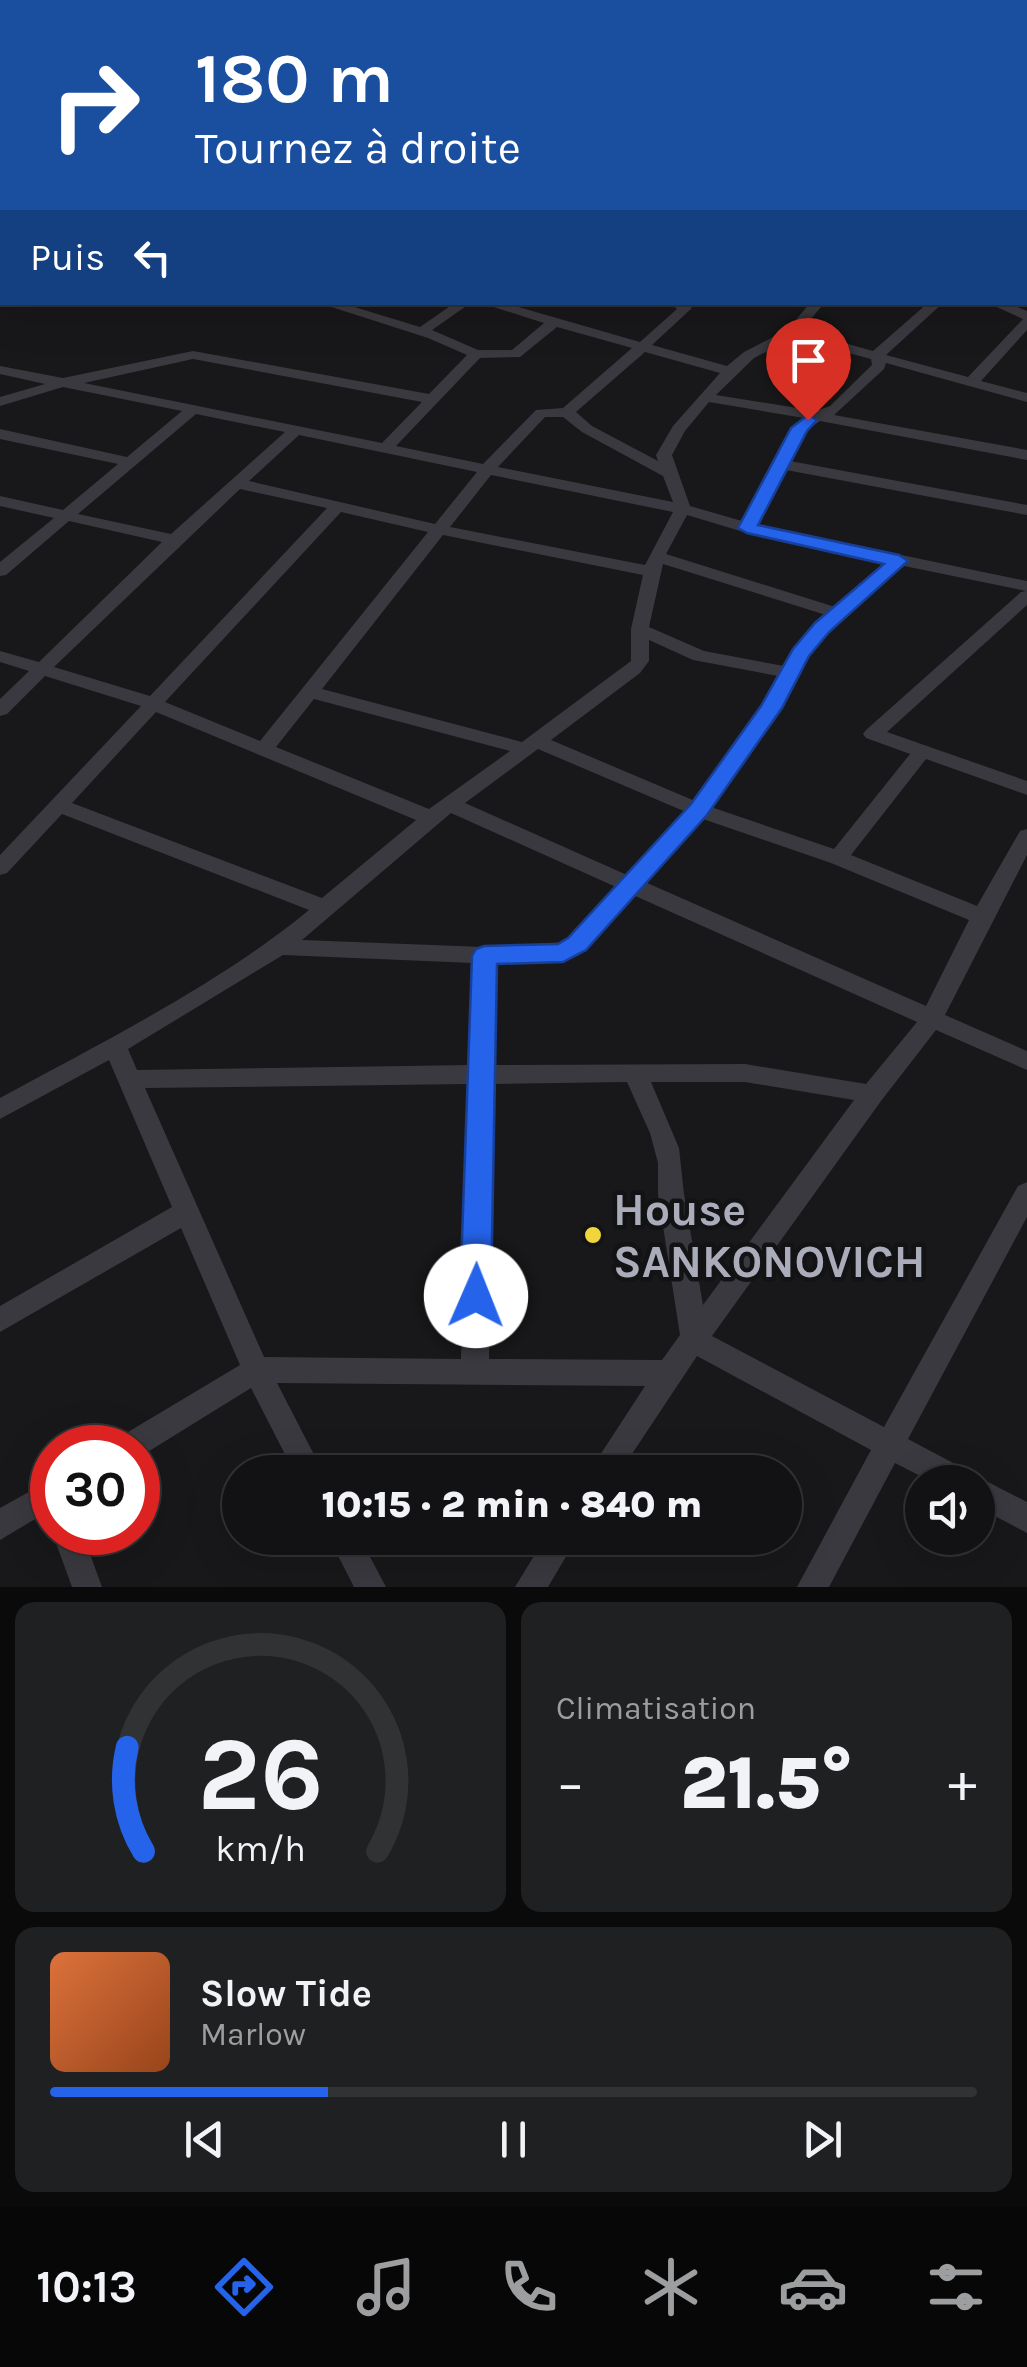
<!DOCTYPE html>
<html lang="fr">
<meta charset="utf-8">
<style>
:root{--surface:#121214;--page:#1f2022;--text:#f1f3f6;--muted:#9c9ea0;--line:#313234;--accent:#2563eb}
body{margin:0;font-family:Karla,sans-serif;background:var(--page);color:var(--text);height:100vh;display:flex;flex-direction:column;font-size:38px;white-space:nowrap}
*{box-sizing:border-box;margin:0}
p{font-size:32px;color:var(--muted)}
.icon{flex:none;width:55px;height:55px;fill:none;stroke:currentColor;stroke-width:2;stroke-linecap:round;stroke-linejoin:round}
.map{position:relative;height:1587px;overflow:hidden}
.sheet{display:flex;flex-direction:column;gap:15px;padding:15px;background:#0a0a0b;flex:1}
.sheet>*{flex:none}
.guide{position:absolute;left:0px;top:0px;width:1028px;height:305px;box-shadow:0 10px 40px #0002,0 0 0 2px var(--line);background:#1a4fa0;color:#fff;overflow:hidden}
.fabs{position:absolute;left:905px;top:1465px;display:grid;gap:20px}
.fabs a{display:grid;place-items:center;width:90px;height:90px;border-radius:50%;background:var(--surface);box-shadow:0 10px 40px #0002,0 0 0 2px var(--line);font-size:50px}
.speed{position:absolute;left:30px;top:1425px;display:flex;gap:20px;font-size:50px;font-weight:700;text-align:center}
.speed>*{display:grid;place-content:center;width:130px;height:130px;border-radius:50%;background:var(--surface);box-shadow:0 10px 40px #0002,0 0 0 2px var(--line);line-height:1}
.speed .limit{border:15px solid #d22;background:#fff;color:#111}
.pin{position:absolute;display:grid;place-items:center;width:85px;height:85px;color:#fff;margin:-102px -42px;border-radius:50% 50% 50% 0;rotate:-45deg;box-shadow:0 0 10px #0007}
.pin .icon{rotate:45deg}
.me{position:absolute;width:110px;margin:-55px;rotate:1deg;stroke-linejoin:round;filter:drop-shadow(0 0 8px #0008)}
.turn{display:flex;align-items:center;gap:35px;height:210px;padding:0 30px;font-size:45px}
.turn .icon{width:130px;height:130px;stroke-width:2.5}
.turn b{display:block;font-size:70px;line-height:85px}
.then{display:flex;align-items:center;height:95px;padding:0 30px;background:#0003;gap:20px;font-size:38px}
.big{font-size:75px;font-weight:800;line-height:1.1}
.sheet .card{flex:1;display:flex;flex-direction:column;justify-content:center;gap:15px;min-width:0;padding:0 35px;border-radius:20px;background:var(--page)}
.sheet .dial{align-items:center;gap:0}
.dial svg{height:260px;overflow:visible;fill:none;stroke:var(--line);stroke-width:7;stroke-linecap:round;text-anchor:middle}
.dial text{fill:var(--text);stroke:none}
.song{display:flex;align-items:center;gap:30px}
.cover{width:120px;height:120px;border-radius:15px;background:linear-gradient(135deg,hsl(20 70% 55%),hsl(20 70% 35%))}
.played{height:10px;border-radius:5px;background:linear-gradient(90deg,var(--accent) 30%,var(--line) 30%)}
.keys{display:flex;justify-content:space-around;direction:ltr}
.heat{display:flex;justify-content:space-between;align-items:center;font-size:55px;direction:ltr}
.sheet .tiles{flex:1;display:grid;gap:15px;grid-template-columns:1fr 1fr}
.card:last-child{grid-column:span 2}
.trip{position:absolute;left:222px;top:1455px;width:580px;height:100px;border-radius:50px;background:var(--surface);box-shadow:0 10px 40px #0002,0 0 0 2px var(--line);font-weight:800;line-height:100px;text-align:center}
.dock{display:flex;height:160px;justify-content:space-around;align-items:center;background:#070708;color:var(--muted)}
.dock .icon{width:70px;height:70px}
.dock .active{color:var(--accent)}
.dock b{font-size:45px;color:var(--text)}
.map>svg:first-child{display:block}
</style>
<div class="map">
<svg width="1027" height="1587" viewBox="0 0 1027 1587">
<rect width="100%" height="100%" fill="#18181a"/>
<g fill="none" stroke-linecap="round" stroke-linejoin="round">
<g fill="#39393f" fill-rule="evenodd">
<path d="M203,0H238L240,2H207Z"/>
<path d="M392,0H421L423,2H396Z"/>
<path d="M847,0L848,2L828,1L829,0Z"/>
<path d="M969,0H1003L1005,2H973Z"/>
<path d="M1019,0H1027V3L1019,2Z"/>
<path d="M2,25V31L0,32V26Z"/>
<path d="M1027,29V35L1025,36V30Z"/>
<rect x="0" y="45" width="2" height="6"/>
<rect x="1025" y="63" width="2" height="7"/>
<rect x="1025" y="84" width="2" height="6"/>
<rect x="1025" y="103" width="2" height="7"/>
<rect x="0" y="118" width="2" height="6"/>
<rect x="1025" y="133" width="2" height="6"/>
<rect x="1025" y="172" width="2" height="6"/>
<path d="M2,183V191L0,192V184Z"/>
<path d="M0,216L2,217V225L0,224Z"/>
<path d="M1025,258L1027,259V267L1025,266Z"/>
<rect x="0" y="259" width="2" height="8"/>
<path d="M214,302H241L235,306Z"/>
<path d="M316,302H338L420,327L456,302H472L432,330L478,350H512L544,323L478,302H501L640,342L677,309L669,302H685L692,308L652,345L727,366L744,352L787,330L811,302H825L801,331L873,351L929,302H944L886,355L968,377L1023,319L986,302H1005L1027,311V330L981,381L1027,393V402L886,363L884,369L834,415L1027,450V460L820,421L806,431L790,461L1027,505V515L786,470L757,525L1027,581V605L887,732L1027,781V795L926,759L851,855L977,906L1020,831L1027,829V855L945,1015L1027,1051V1070L936,1030L881,1101L712,1336L884,1427L1018,1186L1027,1182V1217L908,1439L970,1472L974,1480L988,1482L1027,1502V1533L978,1507V1482H932L895,1463L829,1587H797L871,1450L697,1356L620,1472H589L645,1386L277,1383L323,1472H294L251,1388L138,1458V1448H114L118,1438L240,1365L181,1228L0,1332V1306L172,1207L109,1060L0,1119V1098C101,1043 221,983 309,910L62,814L7,873L0,875V855L141,706L45,676L7,714L0,716V699L29,671L0,662V651L39,662L162,542L69,521L6,575L0,576V562L54,518L0,506V496L63,510L118,464L0,439V429L127,457L182,411L63,387L0,406V397L45,384L0,374V366L63,378L193,351L429,394L467,355L428,338ZM557,327L632,348L563,408L536,410L483,464L396,446L480,358L520,357ZM793,338L871,359L872,365L830,406L816,411L716,395L754,358ZM645,352L720,373L673,426L656,455L658,461L592,426L576,412ZM193,359L422,402L382,443L84,383ZM709,402L804,418L792,428L742,521L690,506L672,455L685,431ZM196,414L285,432L171,534L78,514ZM545,417H563L582,432L663,476L673,502L498,467ZM299,435L477,472L435,524L249,481ZM491,475L673,512L645,565L450,527ZM240,489L327,508L150,696L54,667ZM341,512L428,532L260,741L165,702ZM687,515L747,533L888,562L835,607L666,554ZM443,535L643,575L631,629V661L522,742L322,689ZM663,564L826,615L794,649L784,666L704,651L649,627ZM904,566L1026,591L1021,592L866,730L863,734L866,738L910,754L834,849L711,807L780,708L808,655L828,631ZM649,640L693,660L778,676L762,707L695,801L551,740L640,673L649,661ZM314,699L510,751L429,809L276,747ZM156,712L416,820L322,898L72,803ZM538,749L686,812L627,875L465,803ZM451,813L616,887L564,942L484,947L302,940ZM703,819L831,863L969,920L926,1006L645,882ZM633,895L917,1022L866,1084L745,1064L493,1065L495,962L578,956ZM283,955L473,963L470,1065L137,1070L128,1049ZM627,1082L650,1133L658,1163V1194L680,1335L662,1360L489,1359L493,1084ZM651,1082H745L854,1100L703,1305L684,1194L679,1148ZM469,1084L461,1359L264,1357L145,1088Z"/>
<path d="M52,1479V1509L0,1540V1508Z"/>
<path d="M52,1532H82L102,1587H72Z"/>
<path d="M329,1538H360L386,1587H354Z"/>
<path d="M545,1538H577L548,1587H515Z"/>
</g>
</g>
<path fill="#2563eb" stroke="#184099" stroke-width="2.5" d="M808,415L817,420L807,431L758,525L899,555L908,561L829,632L809,656L782,708L707,815L586,950L563,962L497,964L491,1296L487,1306L476,1310L465,1306L460,1296L472,956L476,949L484,946L558,944L568,938L691,804L761,706L793,649L815,623L884,564L747,533L738,528L791,428Z"/>
<circle fill="#f0d63a" stroke="#131315" stroke-width="4" cx="593" cy="1235" r="10"/>
<g text-anchor="middle" stroke-width="9" stroke-linejoin="round" paint-order="stroke">
<g font-size="45" font-weight="bold" fill="#aaacb9" stroke="#131315" text-anchor="start">
<text x="613" y="1225">House<tspan x="613" dy="52">SANKONOVICH</tspan></text>
</g>
</g>
</svg>
<div class="fabs">
<a><svg class="icon" aria-label="sound" viewBox="0 0 24 24"><path d="M4 9h4l5-4v14l-5-4H4zM17 9q2 3 0 6"/></svg></a>
</div>
<div class="speed"><div class="limit">30</div></div>
<div class="pin" style="left:808px;top:420px;background:#d93025"><svg class="icon" aria-label="arrive" viewBox="0 0 24 24"><path d="M6 21V4h12l-3 4 3 4H6"/></svg></div>
<svg class="me" style="left:476px;top:1296px" viewBox="-20 -20 40 40"><circle r="19" fill="#fff"/><path d="M0-13L10 11 0 6-10 11z" fill="#2563eb"/></svg>
<div class="trip">10:15 · 2 min · 840 m</div>
<div class="guide">
<div class="turn"><svg class="icon" aria-label="right" viewBox="0 0 24 24"><path d="M7 20v-9h11M14 6l5 5-5 5"/></svg><div><b>180 m</b>Tournez à droite</div></div>
<div class="then">Puis<svg class="icon" aria-label="left" viewBox="0 0 24 24"><path d="M17 20v-9H6M10 6l-5 5 5 5"/></svg></div>
</div>
</div>
<section class="sheet">
<div class="tiles">
<div class="card dial"><svg viewBox="0 0 100 80">
<path d="M14 69A42 42 0 1 1 86 69"/>
<path d="M14 69A42 42 0 0 1 9 37" stroke="#2563eb"/>
<text x="50" y="56" font-size="32" font-weight="700">26</text>
<text x="50" y="72" font-size="11">km/h</text>
</svg></div>
<div class="card"><p>Climatisation</p>
<div class="heat"><a>−</a><b class="big">21.5°</b><a>+</a></div>
</div>
<div class="card">
<div class="song"><i class="cover"></i><div><b>Slow Tide</b><p>Marlow</p></div></div>
<div class="played"></div>
<div class="keys"><svg class="icon" aria-label="previous" viewBox="0 0 24 24"><path d="M18 5L8 12l10 7zM5 5v14"/></svg><svg class="icon" aria-label="pause" viewBox="0 0 24 24"><path d="M8 5v14M16 5v14"/></svg><svg class="icon" aria-label="next" viewBox="0 0 24 24"><path d="M6 5l10 7-10 7zM19 5v14"/></svg></div>
</div>
</div>
</section>
<nav class="dock">
<b>10:13</b>
<svg class="icon active" aria-label="directions" viewBox="0 0 24 24"><path d="M12 3l9 9-9 9-9-9zM9 14v-3h6M13 9l2 2-2 2"/></svg>
<svg class="icon" aria-label="music" viewBox="0 0 24 24"><path d="M9 18V5l10-2v13"/><circle cx="6" cy="18" r="3"/><circle cx="16" cy="16" r="3"/></svg>
<svg class="icon" aria-label="phone" viewBox="0 0 24 24"><path d="M5 4h4l2 5-3 2q2 4 5 5l2-3 5 2v4C11 20 4 13 5 4z"/></svg>
<svg class="icon" aria-label="climate" viewBox="0 0 24 24"><path d="M12 3v18M4 7l16 10M4 17L20 7"/></svg>
<svg class="icon" aria-label="car" viewBox="0 0 24 24"><path d="M5 17H2v-5l4-1 3-4h7l3 4 3 1v5h-3M9 17h6M6 11h13"/><circle cx="7" cy="17" r="2"/><circle cx="17" cy="17" r="2"/></svg>
<svg class="icon" aria-label="filters" viewBox="0 0 24 24"><path d="M4 7h16M4 17h16"/><circle cx="9" cy="7" r="2"/><circle cx="15" cy="17" r="2"/></svg>
</nav>
